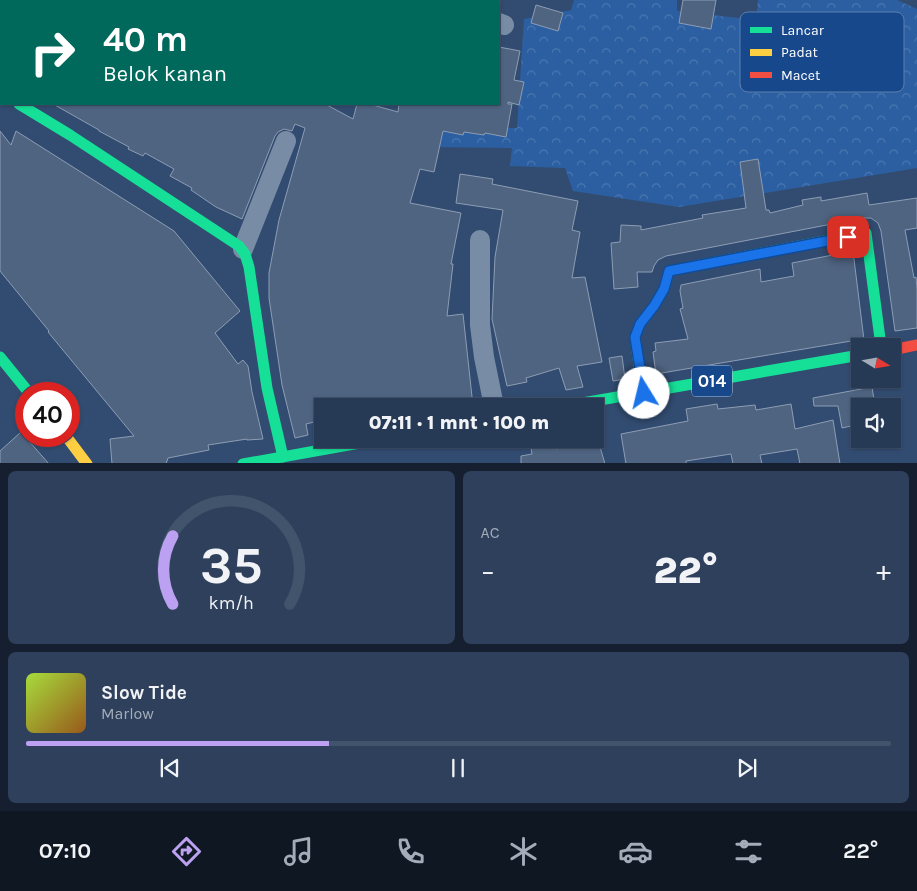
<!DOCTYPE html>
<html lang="id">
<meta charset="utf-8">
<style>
:root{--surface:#263955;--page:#2e405b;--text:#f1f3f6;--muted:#a4acb9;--line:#42536c;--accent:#bca0f2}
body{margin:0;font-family:Karla,sans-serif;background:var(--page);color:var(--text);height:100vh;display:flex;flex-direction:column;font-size:19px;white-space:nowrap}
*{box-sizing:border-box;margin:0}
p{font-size:16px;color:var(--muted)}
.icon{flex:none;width:28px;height:28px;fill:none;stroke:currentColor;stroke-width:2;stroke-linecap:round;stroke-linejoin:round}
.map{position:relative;height:463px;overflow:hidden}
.details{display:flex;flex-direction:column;gap:8px;padding:8px;background:#151f2f;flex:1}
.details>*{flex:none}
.top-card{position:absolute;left:0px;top:0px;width:500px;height:105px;box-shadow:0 1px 4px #0004,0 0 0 1px var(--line);background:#00695c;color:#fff;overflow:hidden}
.needle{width:32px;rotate:101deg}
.tools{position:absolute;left:851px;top:338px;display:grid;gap:10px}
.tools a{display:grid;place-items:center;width:50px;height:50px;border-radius:0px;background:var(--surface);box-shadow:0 1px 4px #0004,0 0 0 1px var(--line);font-size:25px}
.speed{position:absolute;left:15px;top:382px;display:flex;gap:10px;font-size:25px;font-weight:700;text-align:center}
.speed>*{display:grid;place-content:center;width:65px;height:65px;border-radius:50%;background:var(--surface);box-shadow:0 1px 4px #0004,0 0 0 1px var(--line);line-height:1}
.speed .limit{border:8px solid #d22;background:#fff;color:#111}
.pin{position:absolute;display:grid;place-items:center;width:42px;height:42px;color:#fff;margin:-21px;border-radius:10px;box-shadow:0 2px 8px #0006}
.me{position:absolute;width:55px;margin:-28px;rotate:351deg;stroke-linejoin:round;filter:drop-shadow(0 0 4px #0008)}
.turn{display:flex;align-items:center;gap:18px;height:105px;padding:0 20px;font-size:22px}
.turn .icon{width:65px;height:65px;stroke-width:2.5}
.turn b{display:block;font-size:35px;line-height:42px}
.big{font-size:38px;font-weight:800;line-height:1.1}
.details .widget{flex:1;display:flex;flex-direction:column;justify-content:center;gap:8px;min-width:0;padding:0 18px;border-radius:8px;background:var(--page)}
.details .dial{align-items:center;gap:0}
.dial svg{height:130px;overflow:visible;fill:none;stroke:var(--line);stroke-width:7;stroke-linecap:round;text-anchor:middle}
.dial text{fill:var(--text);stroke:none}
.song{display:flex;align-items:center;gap:15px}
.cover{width:60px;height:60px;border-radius:8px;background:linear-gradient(135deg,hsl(80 70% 55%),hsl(30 70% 35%))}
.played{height:5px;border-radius:2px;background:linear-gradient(90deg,var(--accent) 35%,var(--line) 35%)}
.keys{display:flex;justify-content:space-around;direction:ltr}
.heat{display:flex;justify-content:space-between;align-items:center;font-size:28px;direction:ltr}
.details .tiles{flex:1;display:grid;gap:8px;grid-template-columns:1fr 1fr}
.widget:last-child{grid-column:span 2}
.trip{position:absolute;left:314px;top:398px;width:290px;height:50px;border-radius:0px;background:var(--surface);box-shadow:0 1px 4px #0004,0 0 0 1px var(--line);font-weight:800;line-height:50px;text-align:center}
.tab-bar{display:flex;height:80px;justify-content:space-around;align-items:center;background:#0f1722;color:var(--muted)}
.tab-bar .icon{width:35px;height:35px}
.tab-bar .current{color:var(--accent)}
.tab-bar b{font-size:22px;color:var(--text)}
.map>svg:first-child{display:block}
</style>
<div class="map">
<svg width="917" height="464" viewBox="0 0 917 464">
<defs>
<pattern id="forest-crowns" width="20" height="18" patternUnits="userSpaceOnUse" patternTransform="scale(1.25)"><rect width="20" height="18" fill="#2b5fa2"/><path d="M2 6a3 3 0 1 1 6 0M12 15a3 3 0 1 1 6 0" fill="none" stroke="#4b77b0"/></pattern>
</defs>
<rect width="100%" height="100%" fill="#324c71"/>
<path fill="url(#forest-crowns)" d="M574,0H677V11L756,20L758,0H897L917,9V168L679,207L573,191L565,168L510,166L512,148L437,147L439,127L517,128L524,19L571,10Z"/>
<g fill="#4f6481" stroke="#8d9db4">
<path d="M683,0H716L711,29L679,23Z"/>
<path d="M536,5L563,13L558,31L531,23Z"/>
<path d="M499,47L520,51L514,80L524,82L519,105L508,102V104H512L506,137L485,133L484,135L464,132L463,135L443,131L434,172L420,169L410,203L461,213L451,264H453L447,316L463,314L473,406H322V420L306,424L308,435L295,438L282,385L269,298V273L279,220L305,128L295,124L292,131L284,129L278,132L275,136L242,219L216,207L191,190L192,188L170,176L174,169L145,153L143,156L128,149L129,147L99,131V130L53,104H325L353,119L357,104H369L398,112L399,104H499Z"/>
<path d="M0,131L11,145L16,131L174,231L240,311L215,333L238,364L243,360L248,366L252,392L263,439L247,440V439L208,445L209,450L168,458L166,464H112L110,439L134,436L48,332L49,331L0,271Z"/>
<path d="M758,159L766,210H769L770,213L803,205L802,200L821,197V201L867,193L869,205L917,198V228L905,230L914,278L916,277L917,289V328L895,331L881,231L878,223L871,218H863L666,256L658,260L654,266L652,272H637L638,287L614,289L611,243L620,242L621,225L641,226V230L703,218L702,215L746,208L740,162Z"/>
<path d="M460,174L493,179L492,184L578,201L572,230L580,232L572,278L585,277L602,362L577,366L583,387L566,390L559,368L526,378L527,382L507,386L492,319L495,257L503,210L456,203Z"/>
<path d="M853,251L864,340H857L656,374L653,352L656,351L655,343L688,339L680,309L683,308L680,291L681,285L760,269L761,282L794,276L792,263Z"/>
<path d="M622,356L625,379L613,381L609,358Z"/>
<path d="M872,387L875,406H860V424L842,428L838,406H814L813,398Z"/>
<path d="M717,404L718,409L755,405L756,410L791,404L795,429L833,420L840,464H800L797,449L760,455L762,464H733L731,454L686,461V464H626L621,434L688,421L686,409Z"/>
<path d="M21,432L49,464H0V451Z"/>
<path d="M598,440L605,464H521V456L532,454L531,448L555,444L556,449Z"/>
</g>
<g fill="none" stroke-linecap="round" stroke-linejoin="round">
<g stroke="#798ca6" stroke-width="20">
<path d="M435,0L439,1"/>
<path d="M93,1L96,0"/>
<path d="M499,23L504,25"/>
<path d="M0,47H1"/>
<path d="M0,90L1,91"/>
<path d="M480,240V325L484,357L494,406"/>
<path d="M243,249L286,141"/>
</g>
<g stroke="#16e098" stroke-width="11">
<path d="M19,104L70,135L239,246L245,254L249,267L267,388L283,457"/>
<path d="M0,357L30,394"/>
<path d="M643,393L635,337L640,324L654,306L664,289L669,271L866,233L881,346"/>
<path d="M565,406L860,355"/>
<path d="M243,464L382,439"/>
</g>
<path stroke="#ffcf43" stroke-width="11" d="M66,436L87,464"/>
<path stroke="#f24e42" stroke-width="11" d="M892,350L917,345"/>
</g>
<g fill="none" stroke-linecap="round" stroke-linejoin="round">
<defs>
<path id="route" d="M644,393L635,337L640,324L654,306L664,289L669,271L848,237"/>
</defs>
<use href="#route" stroke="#114b97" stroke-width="12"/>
<use href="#route" stroke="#1a73e8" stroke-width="9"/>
</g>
<g text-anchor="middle" stroke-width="4" stroke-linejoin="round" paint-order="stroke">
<rect fill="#17488c" stroke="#b9c8dc" stroke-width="1" x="692" y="365.5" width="40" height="31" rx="4"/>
<g font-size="18" font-weight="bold" fill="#fff">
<text x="712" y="387">014</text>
</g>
</g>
<rect x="740" y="12" width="164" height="80" rx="8" fill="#17488c" stroke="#5d7fae" stroke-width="1"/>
<rect x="750" y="27" width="22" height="6" fill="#16e098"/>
<rect x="750" y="49" width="22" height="7" fill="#ffcf43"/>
<rect x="750" y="72" width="22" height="6" fill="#f24e42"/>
<g font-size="14" fill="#fff">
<text x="781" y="35">Lancar</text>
<text x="781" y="57">Padat</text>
<text x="781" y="80">Macet</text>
</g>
</svg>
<div class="tools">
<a><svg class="needle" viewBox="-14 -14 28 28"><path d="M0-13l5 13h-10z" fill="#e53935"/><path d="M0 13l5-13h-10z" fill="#a4acb9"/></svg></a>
<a><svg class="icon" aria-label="sound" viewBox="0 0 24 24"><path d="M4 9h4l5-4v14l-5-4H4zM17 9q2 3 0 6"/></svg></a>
</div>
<div class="speed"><div class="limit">40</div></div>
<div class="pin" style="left:848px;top:237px;background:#d93025"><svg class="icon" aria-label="arrive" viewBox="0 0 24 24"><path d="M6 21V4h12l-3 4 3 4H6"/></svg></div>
<svg class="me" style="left:644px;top:393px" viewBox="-20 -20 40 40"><circle r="19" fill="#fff"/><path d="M0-13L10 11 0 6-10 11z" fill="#1a73e8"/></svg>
<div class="trip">07:11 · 1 mnt · 100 m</div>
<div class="top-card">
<div class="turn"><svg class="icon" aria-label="right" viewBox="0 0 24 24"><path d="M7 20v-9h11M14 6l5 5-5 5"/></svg><div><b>40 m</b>Belok kanan</div></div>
</div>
</div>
<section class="details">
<div class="tiles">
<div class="widget dial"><svg viewBox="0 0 100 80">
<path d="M14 69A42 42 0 1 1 86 69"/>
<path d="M14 69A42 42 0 0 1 14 27" stroke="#bca0f2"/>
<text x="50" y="56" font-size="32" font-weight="700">35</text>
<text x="50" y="72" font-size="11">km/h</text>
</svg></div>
<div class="widget"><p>AC</p>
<div class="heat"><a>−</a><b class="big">22°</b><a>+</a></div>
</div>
<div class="widget">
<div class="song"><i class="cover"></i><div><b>Slow Tide</b><p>Marlow</p></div></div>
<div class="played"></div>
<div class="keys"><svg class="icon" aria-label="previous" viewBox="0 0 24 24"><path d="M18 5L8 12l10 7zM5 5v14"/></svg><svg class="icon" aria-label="pause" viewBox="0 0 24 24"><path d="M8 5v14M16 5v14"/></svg><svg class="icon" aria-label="next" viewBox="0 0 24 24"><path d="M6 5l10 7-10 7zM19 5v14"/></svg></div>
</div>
</div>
</section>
<nav class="tab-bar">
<b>07:10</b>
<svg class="icon current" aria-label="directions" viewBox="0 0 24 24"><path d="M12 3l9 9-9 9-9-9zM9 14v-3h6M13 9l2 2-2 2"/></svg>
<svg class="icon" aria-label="music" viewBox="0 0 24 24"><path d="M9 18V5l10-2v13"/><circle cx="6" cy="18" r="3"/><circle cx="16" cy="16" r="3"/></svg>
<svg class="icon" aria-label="phone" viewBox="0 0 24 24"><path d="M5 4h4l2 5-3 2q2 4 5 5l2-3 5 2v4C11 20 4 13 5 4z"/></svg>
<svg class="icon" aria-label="climate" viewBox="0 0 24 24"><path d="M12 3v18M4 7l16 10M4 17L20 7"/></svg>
<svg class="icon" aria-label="car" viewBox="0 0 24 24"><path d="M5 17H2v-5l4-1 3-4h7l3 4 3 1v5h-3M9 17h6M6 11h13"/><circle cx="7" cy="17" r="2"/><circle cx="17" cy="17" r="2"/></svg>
<svg class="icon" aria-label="filters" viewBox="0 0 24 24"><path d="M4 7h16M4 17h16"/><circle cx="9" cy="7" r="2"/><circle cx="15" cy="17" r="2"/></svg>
<b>22°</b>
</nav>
